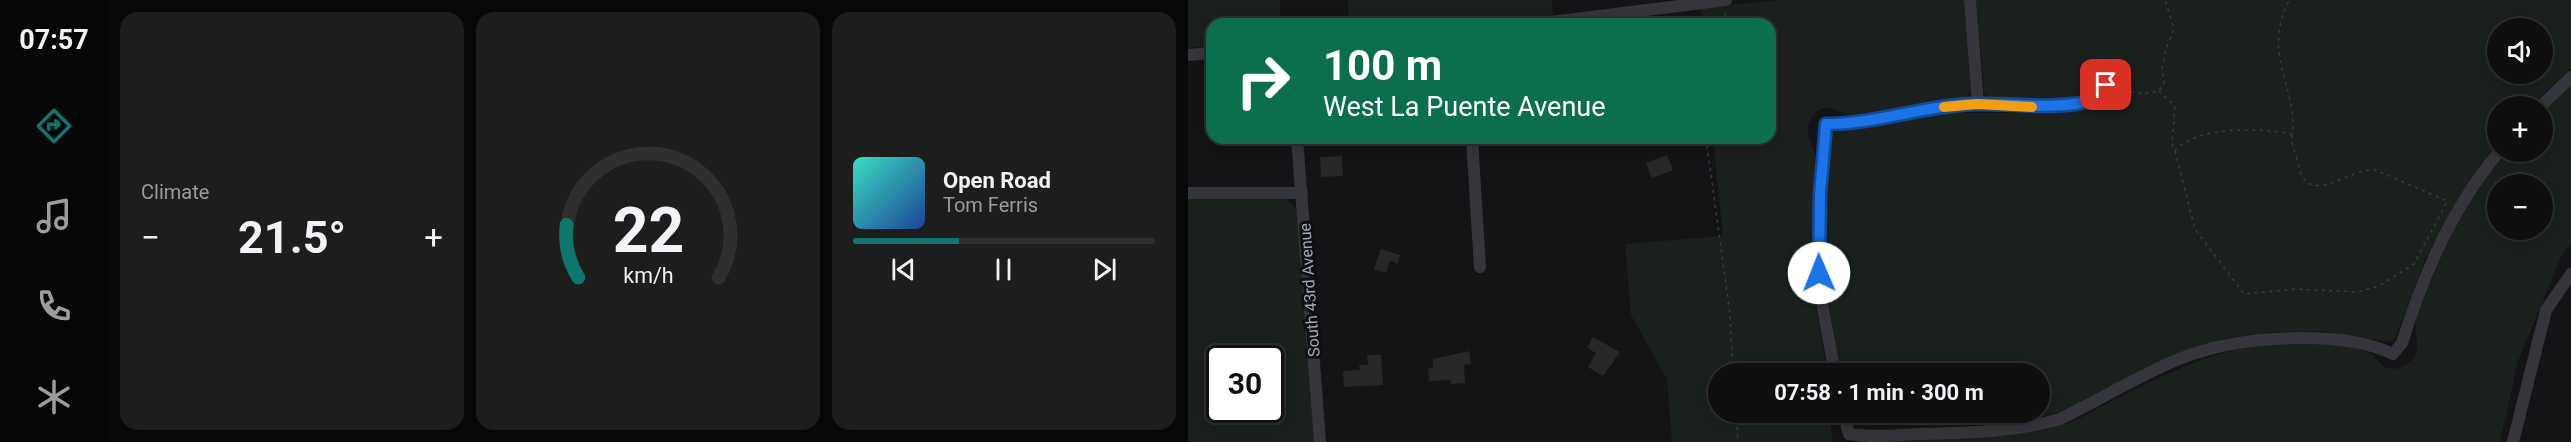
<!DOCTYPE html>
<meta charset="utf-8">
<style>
:root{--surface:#0f0f10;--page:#1d1d1e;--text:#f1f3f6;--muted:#9b9c9f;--line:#2f2f30;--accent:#0f766e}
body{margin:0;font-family:Roboto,sans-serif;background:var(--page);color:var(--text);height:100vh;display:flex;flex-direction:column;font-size:22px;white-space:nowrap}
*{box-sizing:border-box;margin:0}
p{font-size:20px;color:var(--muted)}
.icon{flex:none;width:33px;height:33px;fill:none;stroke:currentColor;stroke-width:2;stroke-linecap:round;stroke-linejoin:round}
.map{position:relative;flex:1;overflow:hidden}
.drawer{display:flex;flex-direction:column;gap:12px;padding:12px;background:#080809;width:1080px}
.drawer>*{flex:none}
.guide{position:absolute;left:18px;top:18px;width:570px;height:126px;border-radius:18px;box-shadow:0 3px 15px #0003,0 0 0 2px var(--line);background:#0b6e4f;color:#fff;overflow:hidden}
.tools{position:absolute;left:1299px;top:18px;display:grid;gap:12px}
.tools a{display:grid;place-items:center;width:66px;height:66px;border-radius:50%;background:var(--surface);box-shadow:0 3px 15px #0003,0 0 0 2px var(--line);font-size:30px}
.speed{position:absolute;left:18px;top:345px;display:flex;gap:12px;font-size:30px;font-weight:700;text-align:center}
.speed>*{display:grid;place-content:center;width:78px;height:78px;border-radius:50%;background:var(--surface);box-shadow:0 3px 15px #0003,0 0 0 2px var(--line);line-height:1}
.speed .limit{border:3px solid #111;border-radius:9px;background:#fff;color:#111}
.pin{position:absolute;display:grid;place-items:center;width:51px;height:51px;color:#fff;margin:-26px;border-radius:12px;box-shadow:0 3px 9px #0006}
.me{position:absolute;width:66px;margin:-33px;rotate:359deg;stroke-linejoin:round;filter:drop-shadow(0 0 4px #0008)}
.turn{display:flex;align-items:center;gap:21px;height:126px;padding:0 18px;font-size:27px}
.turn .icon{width:78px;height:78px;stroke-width:2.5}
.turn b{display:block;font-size:42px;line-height:51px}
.big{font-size:45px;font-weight:700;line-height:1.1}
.drawer .tile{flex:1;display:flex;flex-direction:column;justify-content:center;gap:9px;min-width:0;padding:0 21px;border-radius:18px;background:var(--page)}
.drawer .dial{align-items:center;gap:0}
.dial svg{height:156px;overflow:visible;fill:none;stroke:var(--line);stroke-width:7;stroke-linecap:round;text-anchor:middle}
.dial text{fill:var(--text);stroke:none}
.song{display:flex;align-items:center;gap:18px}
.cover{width:72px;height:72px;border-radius:9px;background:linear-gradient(135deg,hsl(170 70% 55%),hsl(220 70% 35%))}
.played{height:6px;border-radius:3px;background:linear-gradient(90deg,var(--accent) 35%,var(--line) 35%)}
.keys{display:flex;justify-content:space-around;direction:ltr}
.heat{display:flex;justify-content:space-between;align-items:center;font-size:33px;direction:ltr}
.drawer .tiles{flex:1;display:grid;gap:12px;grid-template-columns:repeat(3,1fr)}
.trip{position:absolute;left:520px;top:363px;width:342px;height:60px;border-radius:30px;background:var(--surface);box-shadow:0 3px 15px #0003,0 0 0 2px var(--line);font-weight:700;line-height:60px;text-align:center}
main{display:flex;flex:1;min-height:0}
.menu{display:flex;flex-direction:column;width:108px;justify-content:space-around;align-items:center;background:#060606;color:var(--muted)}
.menu .icon{width:42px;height:42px}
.menu .active{color:var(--accent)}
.menu b{font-size:27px;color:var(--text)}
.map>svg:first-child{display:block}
</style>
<main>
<nav class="menu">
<b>07:57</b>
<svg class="icon active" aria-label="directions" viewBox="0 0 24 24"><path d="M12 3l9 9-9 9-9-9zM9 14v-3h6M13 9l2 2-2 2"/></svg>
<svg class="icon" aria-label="music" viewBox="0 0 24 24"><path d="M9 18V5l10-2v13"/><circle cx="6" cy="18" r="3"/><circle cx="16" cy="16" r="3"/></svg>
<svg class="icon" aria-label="phone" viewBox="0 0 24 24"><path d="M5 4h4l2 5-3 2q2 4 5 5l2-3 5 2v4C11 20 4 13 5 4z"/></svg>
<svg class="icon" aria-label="climate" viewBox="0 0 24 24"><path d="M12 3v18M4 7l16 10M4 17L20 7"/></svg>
</nav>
<section class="drawer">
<div class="tiles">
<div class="tile"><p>Climate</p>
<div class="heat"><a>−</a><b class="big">21.5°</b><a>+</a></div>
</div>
<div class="tile dial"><svg viewBox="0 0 100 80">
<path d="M14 69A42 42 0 1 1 86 69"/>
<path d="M14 69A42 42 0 0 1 8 42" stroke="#0f766e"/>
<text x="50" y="56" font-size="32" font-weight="700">22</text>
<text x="50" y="72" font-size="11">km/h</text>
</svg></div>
<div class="tile">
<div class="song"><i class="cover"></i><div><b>Open Road</b><p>Tom Ferris</p></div></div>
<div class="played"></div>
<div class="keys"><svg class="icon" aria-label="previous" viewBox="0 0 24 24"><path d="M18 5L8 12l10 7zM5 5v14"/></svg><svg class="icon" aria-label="pause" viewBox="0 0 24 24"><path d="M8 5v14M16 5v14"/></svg><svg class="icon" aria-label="next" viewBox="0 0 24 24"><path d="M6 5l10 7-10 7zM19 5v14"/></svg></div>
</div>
</div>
</section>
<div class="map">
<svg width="1383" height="442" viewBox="0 0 1383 442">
<rect width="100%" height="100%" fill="#141416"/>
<g fill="#1a211c" fill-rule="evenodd">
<path d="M0,0H92V24H24V46L0,48Z"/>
<path d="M160,0H364L365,19L311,24H161Z"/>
<path d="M593,0H776L783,92L776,99C741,104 704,114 670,116C655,117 636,96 624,117C613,133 626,144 628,160L625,288L639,373L531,374V412L646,413L642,422L645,442H484L479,379L443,315L437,244L535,236L525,138H582V24H515L513,8Z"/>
<path d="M788,0H1383V68L1342,106H1310L1309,143L1289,169L1237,260L1207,338L1202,342L1133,331L1086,332L1038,338L986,357L879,410L835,421L742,426L729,413L852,412V374H668L651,365L638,286L636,233L643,136L646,132L760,113H859L926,106L935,98L940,82L935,70L920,63L903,64L898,72L893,93C867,107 829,99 801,98L796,93ZM1310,28H1354V74H1310Z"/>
<path d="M1383,85V243L1373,257L1330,361L1312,442H691C705,439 721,440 736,439C784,437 833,437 879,423C895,418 910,408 924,401C973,377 1021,351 1076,345C1100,342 1158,341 1179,352C1193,359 1196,377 1217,365C1239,354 1223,333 1229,317C1250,259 1278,198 1320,152H1354L1355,113ZM1310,184H1354V230H1310Z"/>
<path d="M95,196L109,209L127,442H0V197ZM32,358H82V410H32Z"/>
</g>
<g fill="#27272a">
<path d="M479,155L485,170L464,178L458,163Z"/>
<path d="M154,156L155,176L133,177L132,157Z"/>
<path d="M193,249L212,255L210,264L202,261L198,273L186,269Z"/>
<path d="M405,337L432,352L415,376L400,367L408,353L399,348Z"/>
<path d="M281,351L283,364L276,365L277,383L263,384V380L241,381L240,368L245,367V359Z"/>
<path d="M179,355H193L195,385L156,387L155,371L172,370L171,365H180Z"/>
</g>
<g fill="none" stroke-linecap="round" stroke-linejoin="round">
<g stroke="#3b3c42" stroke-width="1.5" stroke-dasharray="3 4.5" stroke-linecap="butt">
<path d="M537,13L539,24"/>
<path d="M507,16L508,24"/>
<path d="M928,88L955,94L971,91L976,82L974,69L978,49L986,29L977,0"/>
<path d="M971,91L987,106L984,144L987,151C1008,125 1074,128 1104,134C1110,95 1082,64 1093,22C1095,14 1097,6 1102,0"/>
<path d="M1104,135C1103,145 1108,153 1110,163C1119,211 1160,167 1188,170L1259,201"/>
<path d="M518,138L542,314L545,374"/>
<path d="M519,145L534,138H544"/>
<path d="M987,151L1007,229L1056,294L1106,289L1170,292L1191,286L1226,264L1259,202L1262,203"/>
<path d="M548,412L550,442"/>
<path d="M713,412L716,425"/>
</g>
<g stroke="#35353b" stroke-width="12">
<path d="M782,0L790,104"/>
<path d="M347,24L538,0"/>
<path d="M0,55L24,53"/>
<path d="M1353,106L1383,77"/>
<path d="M109,138L132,442"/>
<path d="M284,138L292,267"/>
<path d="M0,193H114"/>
<path d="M647,374L632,292V194L638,124C689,124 738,105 788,104C824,103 858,110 893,103C906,100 911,95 918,85"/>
<path d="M655,412L661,434"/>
<path d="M661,434C684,438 707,435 730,434C777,433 827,432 872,419C911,400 950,376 991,359C1031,343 1073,338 1116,338C1147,338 1178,341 1205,354L1214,343C1235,275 1265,206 1311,152"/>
<path d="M1325,442L1358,310L1383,274"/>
</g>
</g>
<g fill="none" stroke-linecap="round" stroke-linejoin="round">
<defs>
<path id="route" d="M631,273L632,194L638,124C689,124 738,105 788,104C824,103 857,109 893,103C906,100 911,95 918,85"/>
</defs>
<use href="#route" stroke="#114b97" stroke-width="15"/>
<use href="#route" stroke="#1a73e8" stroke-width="10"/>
<path stroke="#f59e0b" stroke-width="10" d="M756,107L789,104L844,107"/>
</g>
<g text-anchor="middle" stroke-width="6" stroke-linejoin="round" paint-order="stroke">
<g font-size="16" fill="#a5a9b7" stroke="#0f0f11">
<text transform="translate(121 290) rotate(-94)" y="6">South 43rd Avenue</text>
</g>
</g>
</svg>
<div class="tools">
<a><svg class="icon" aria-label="sound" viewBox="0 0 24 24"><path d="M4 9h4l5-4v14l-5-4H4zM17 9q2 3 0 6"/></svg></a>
<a>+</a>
<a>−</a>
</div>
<div class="speed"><div class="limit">30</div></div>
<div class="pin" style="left:918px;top:85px;background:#d93025"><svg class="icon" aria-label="arrive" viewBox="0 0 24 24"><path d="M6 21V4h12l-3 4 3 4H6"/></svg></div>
<svg class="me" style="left:631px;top:273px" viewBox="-20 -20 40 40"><circle r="19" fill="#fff"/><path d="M0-13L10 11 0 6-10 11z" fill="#1a73e8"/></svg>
<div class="trip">07:58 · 1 min · 300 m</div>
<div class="guide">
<div class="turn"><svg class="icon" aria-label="right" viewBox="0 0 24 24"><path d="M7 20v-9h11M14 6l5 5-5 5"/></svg><div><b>100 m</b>West La Puente Avenue</div></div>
</div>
</div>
</main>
